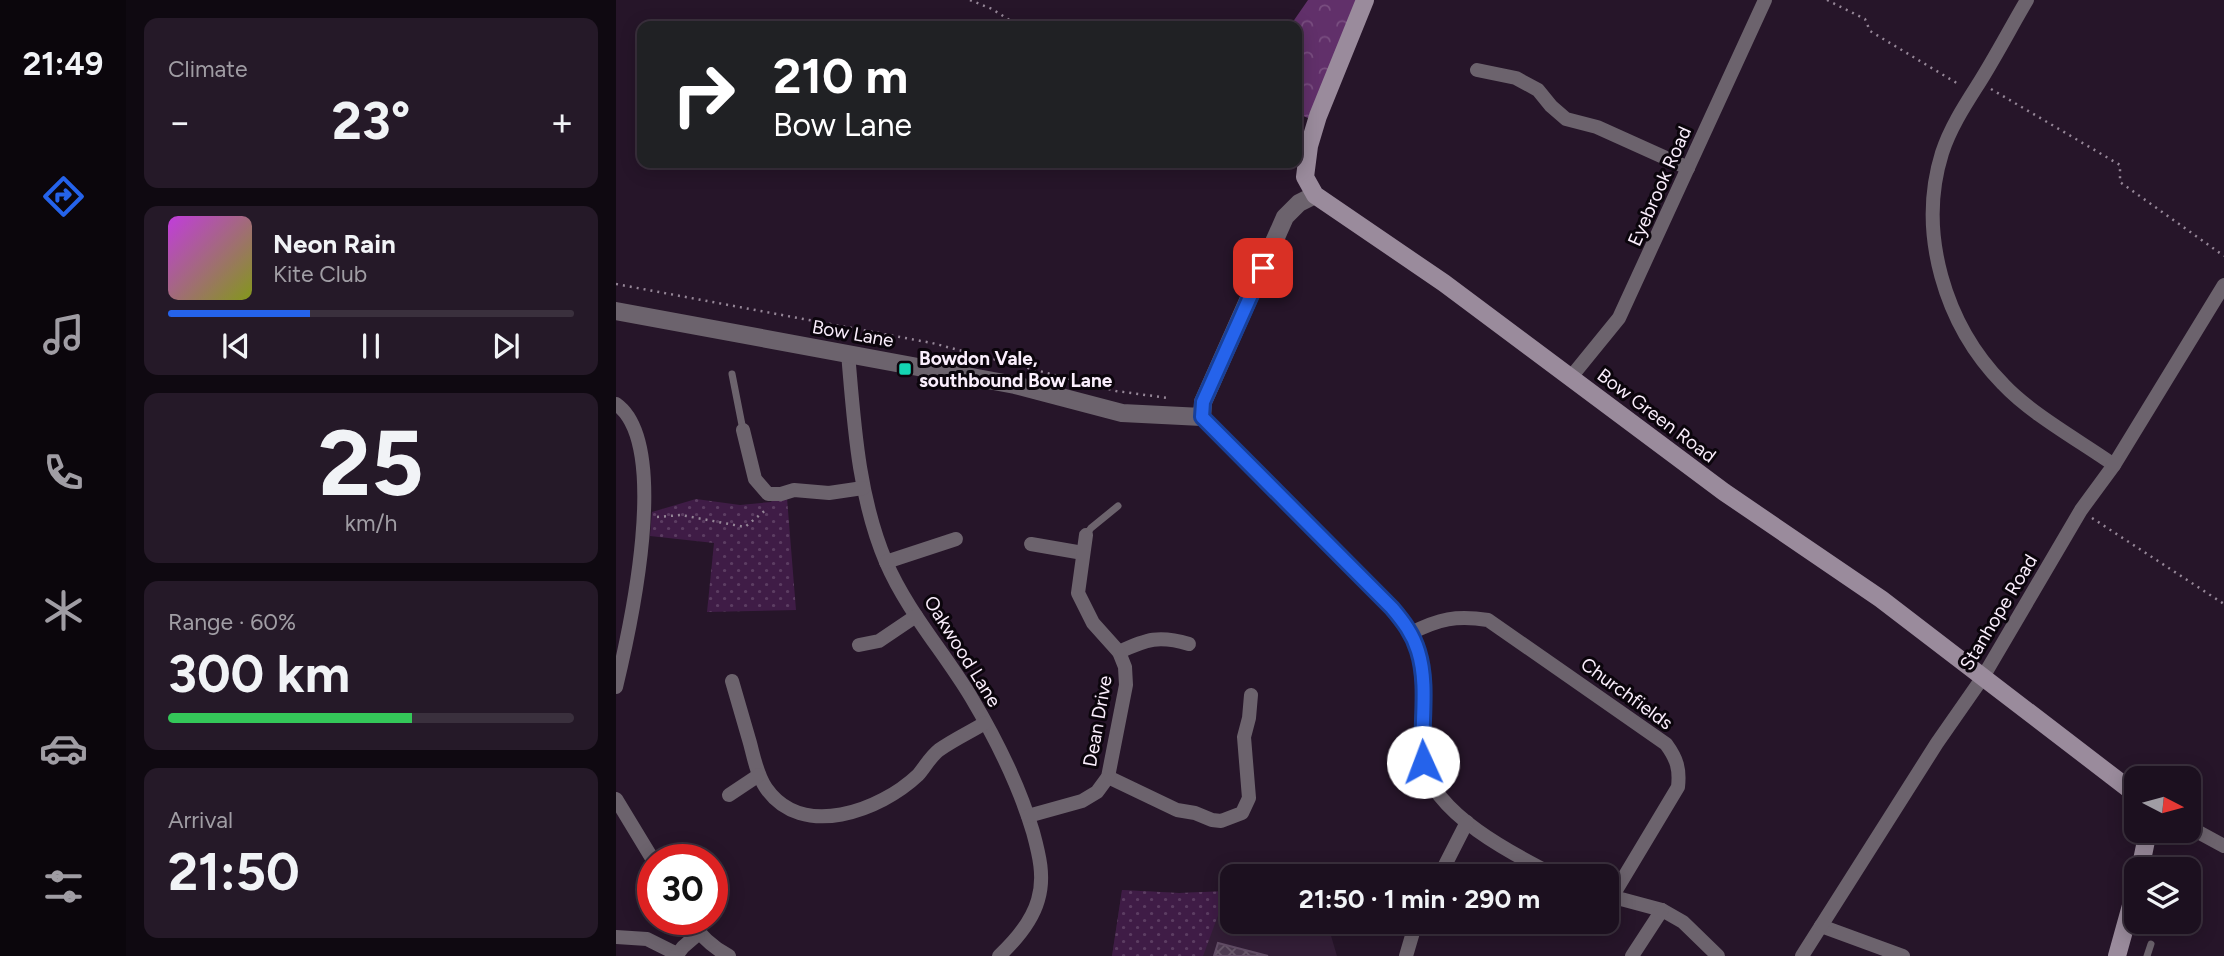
<!DOCTYPE html>
<meta charset="utf-8">
<style>
:root{--surface:#1c101f;--page:#251928;--text:#f1f3f6;--muted:#a09da4;--line:#3a303d;--accent:#2563eb}
body{margin:0;font-family:Figtree,sans-serif;background:var(--page);color:var(--text);height:100vh;display:flex;flex-direction:column;font-size:26px;white-space:nowrap}
*{box-sizing:border-box;margin:0}
p{font-size:23px;color:var(--muted)}
.icon{flex:none;width:38px;height:38px;fill:none;stroke:currentColor;stroke-width:2;stroke-linecap:round;stroke-linejoin:round}
.map{position:relative;flex:1;overflow:hidden}
.side{display:flex;flex-direction:column;gap:18px;padding:18px;background:#0f0911;width:490px}
.side>*{flex:none}
.guide{position:absolute;left:21px;top:21px;width:665px;height:147px;border-radius:14px;box-shadow:0 4px 18px #0003,0 0 0 2px var(--line);background:#202124;color:#fff;overflow:hidden}
.needle{width:46px;rotate:96deg}
.controls{position:absolute;left:1508px;top:766px;display:grid;gap:14px}
.controls a{display:grid;place-items:center;width:77px;height:77px;border-radius:14px;background:var(--surface);box-shadow:0 4px 18px #0003,0 0 0 2px var(--line);font-size:35px}
.speed{position:absolute;left:21px;top:844px;display:flex;gap:14px;font-size:35px;font-weight:700;text-align:center}
.speed>*{display:grid;place-content:center;width:91px;height:91px;border-radius:50%;background:var(--surface);box-shadow:0 4px 18px #0003,0 0 0 2px var(--line);line-height:1}
.speed .limit{border:10px solid #d22;background:#fff;color:#111}
.pin{position:absolute;display:grid;place-items:center;width:60px;height:60px;color:#fff;margin:-30px;border-radius:14px;box-shadow:0 4px 10px #0006}
.me{position:absolute;width:77px;margin:-38px;rotate:358deg;stroke-linejoin:round;filter:drop-shadow(0 0 5px #0008)}
.turn{display:flex;align-items:center;gap:24px;height:147px;padding:0 21px;font-size:32px}
.turn .icon{width:91px;height:91px;stroke-width:2.5}
.turn b{display:block;font-size:49px;line-height:60px}
.big{font-size:52px;font-weight:700;line-height:1.1}
.side .widget{flex:1;display:flex;flex-direction:column;justify-content:center;gap:10px;min-width:0;padding:0 24px;border-radius:14px;background:var(--page)}
.side .dial{align-items:center;gap:0}
.dial b{font-size:91px;line-height:1}
.song{display:flex;align-items:center;gap:21px}
.cover{width:84px;height:84px;border-radius:10px;background:linear-gradient(135deg,hsl(290 70% 55%),hsl(70 70% 35%))}
.played{height:7px;border-radius:4px;background:linear-gradient(90deg,var(--accent) 35%,var(--line) 35%)}
.keys{display:flex;justify-content:space-around;direction:ltr}
.heat{display:flex;justify-content:space-between;align-items:center;font-size:38px;direction:ltr}
.charge{height:10px;border-radius:5px;background:linear-gradient(90deg,#34c759 60%,var(--line) 0)}
.trip{position:absolute;left:604px;top:864px;width:399px;height:70px;border-radius:14px;background:var(--surface);box-shadow:0 4px 18px #0003,0 0 0 2px var(--line);font-weight:700;line-height:70px;text-align:center}
main{display:flex;flex:1;min-height:0}
.tabs{display:flex;flex-direction:column;width:126px;justify-content:space-around;align-items:center;background:#0b060c;color:var(--muted)}
.tabs .icon{width:49px;height:49px}
.tabs .active{color:var(--accent)}
.tabs b{font-size:32px;color:var(--text)}
.map>svg:first-child{display:block}
</style>
<main>
<nav class="tabs">
<b>21:49</b>
<svg class="icon active" aria-label="directions" viewBox="0 0 24 24"><path d="M12 3l9 9-9 9-9-9zM9 14v-3h6M13 9l2 2-2 2"/></svg>
<svg class="icon" aria-label="music" viewBox="0 0 24 24"><path d="M9 18V5l10-2v13"/><circle cx="6" cy="18" r="3"/><circle cx="16" cy="16" r="3"/></svg>
<svg class="icon" aria-label="phone" viewBox="0 0 24 24"><path d="M5 4h4l2 5-3 2q2 4 5 5l2-3 5 2v4C11 20 4 13 5 4z"/></svg>
<svg class="icon" aria-label="climate" viewBox="0 0 24 24"><path d="M12 3v18M4 7l16 10M4 17L20 7"/></svg>
<svg class="icon" aria-label="car" viewBox="0 0 24 24"><path d="M5 17H2v-5l4-1 3-4h7l3 4 3 1v5h-3M9 17h6M6 11h13"/><circle cx="7" cy="17" r="2"/><circle cx="17" cy="17" r="2"/></svg>
<svg class="icon" aria-label="filters" viewBox="0 0 24 24"><path d="M4 7h16M4 17h16"/><circle cx="9" cy="7" r="2"/><circle cx="15" cy="17" r="2"/></svg>
</nav>
<section class="side">
<div class="widget"><p>Climate</p>
<div class="heat"><a>−</a><b class="big">23°</b><a>+</a></div>
</div>
<div class="widget">
<div class="song"><i class="cover"></i><div><b>Neon Rain</b><p>Kite Club</p></div></div>
<div class="played"></div>
<div class="keys"><svg class="icon" aria-label="previous" viewBox="0 0 24 24"><path d="M18 5L8 12l10 7zM5 5v14"/></svg><svg class="icon" aria-label="pause" viewBox="0 0 24 24"><path d="M8 5v14M16 5v14"/></svg><svg class="icon" aria-label="next" viewBox="0 0 24 24"><path d="M6 5l10 7-10 7zM19 5v14"/></svg></div>
</div>
<div class="widget dial"><b>25</b><p>km/h</p></div>
<div class="widget"><p>Range · 60%</p><b class="big">300 km</b><div class="charge"></div></div>
<div class="widget"><p>Arrival</p><b class="big">21:50</b></div>
</section>
<div class="map">
<svg width="1608" height="956" viewBox="0 0 1608 956">
<defs>
<pattern id="forest-crowns" width="20" height="18" patternUnits="userSpaceOnUse" patternTransform="scale(1.75)"><rect width="20" height="18" fill="#61306a"/><path d="M2 6a3 3 0 1 1 6 0M12 15a3 3 0 1 1 6 0" fill="none" stroke="#794e80"/></pattern>
<pattern id="park-dots" width="8" height="8" patternUnits="userSpaceOnUse" patternTransform="scale(1.75)"><rect width="8" height="8" fill="#3f1c46"/><path d="M2 2h.1M6 6h.1" fill="none" stroke="#5c3d62" stroke-width="1.8" stroke-linecap="round"/></pattern>
<pattern id="building-cross-hatch" width="8" height="8" patternUnits="userSpaceOnUse" patternTransform="scale(1.75)"><rect width="8" height="8" fill="#4e3b51"/><path d="M0 0l8 8M0 8l8-8" fill="none" stroke="#68586b"/></pattern>
<filter id="shadow"><feDropShadow dx="6" dy="3.5" stdDeviation="0" flood-color="#0009"/></filter>
</defs>
<rect width="100%" height="100%" fill="#261529"/>
<path fill="#331e37" d="M506,890L563,893L616,891V922H711L721,956H496Z"/>
<path fill="url(#forest-crowns)" d="M692,0H744L694,119L681,113V26H674Z"/>
<g fill="url(#park-dots)">
<path d="M158,498H171L180,610L91,612L98,543L34,536L36,512L80,499L124,505L155,502Z"/>
<path d="M506,890L563,893L611,891L587,956H496Z"/>
</g>
<path fill="url(#building-cross-hatch)" stroke="#624e66" stroke-width="2" filter="url(#shadow)" d="M602,943L652,956H598Z"/>
<g fill="none" stroke-linecap="round" stroke-linejoin="round">
<g stroke="#958697" stroke-width="2.5" stroke-dasharray="2 5" stroke-linecap="butt">
<path d="M354,0L376,9L403,26"/>
<path d="M1211,0L1249,19L1254,31L1344,85"/>
<path d="M1375,89L1504,165V182L1608,256"/>
<path d="M0,284L316,343L500,391L552,398"/>
<path d="M41,517L65,515L129,527L152,508"/>
<path d="M1476,518L1608,604"/>
</g>
<g stroke="#6c636d" stroke-width="7">
<path d="M116,374L127,430"/>
<path d="M470,535L475,528L502,506"/>
<path d="M1531,956L1535,944"/>
</g>
<g stroke="#6c636d" stroke-width="14">
<path d="M1411,0C1395,27 1380,56 1363,83C1349,105 1334,128 1326,153C1301,233 1329,325 1387,384C1415,414 1464,441 1498,465"/>
<path d="M861,70L900,78L922,90L935,106L950,119L981,127L1072,168"/>
<path d="M232,353C238,423 242,496 270,562C291,611 328,652 355,697C380,739 403,785 417,832C423,854 429,877 422,900C416,921 399,941 383,956"/>
<path d="M955,377L1003,318L1149,0"/>
<path d="M0,404C56,443 14,629 0,687"/>
<path d="M586,417L776,608C808,648 807,670 806,719C805,733 804,748 807,762C817,814 898,855 942,877"/>
<path d="M127,430L139,479L152,494H165L178,490L213,493L247,488"/>
<path d="M415,544L467,553"/>
<path d="M270,562L340,539"/>
<path d="M795,633C823,619 840,615 872,620L1050,744C1061,759 1064,769 1062,787L996,897"/>
<path d="M243,645L263,641L300,616"/>
<path d="M503,652C531,639 543,635 573,644"/>
<path d="M116,681C122,701 128,722 134,743C138,758 141,775 150,788C186,840 264,811 302,775C309,767 314,757 323,750C337,740 354,732 369,723"/>
<path d="M492,777L561,810L579,813L596,820L605,821L626,813L633,798L628,737L633,718L635,695"/>
<path d="M113,795L143,775"/>
<path d="M0,799L37,860"/>
<path d="M412,816L466,801L481,792L492,777L510,685L509,667L503,652L477,623L462,593L470,535"/>
<path d="M1573,827L1608,846"/>
<path d="M823,877L851,822"/>
<path d="M990,895L1046,910L1067,922L1102,956"/>
<path d="M73,919C84,936 96,947 113,956"/>
<path d="M1205,926L1287,956"/>
<path d="M0,937L31,939L61,954"/>
<path d="M60,956L67,947L82,934"/>
<path d="M790,956L800,922"/>
<path d="M1016,956L1046,910"/>
<path d="M1186,956L1321,743L1367,677L1465,510L1498,465L1608,285"/>
</g>
<path stroke="#6c636d" stroke-width="18" d="M0,311L399,385L506,413L586,417L587,402L669,217L683,203L699,195"/>
<g stroke="#9a8b9c" stroke-width="18">
<path d="M749,0L702,116L693,146L689,177L699,195L828,283L1108,492L1265,599L1513,789L1521,797"/>
<path d="M1524,870L1532,831"/>
<path d="M1501,956L1521,884"/>
</g>
</g>
<g fill="none" stroke-linecap="round" stroke-linejoin="round">
<defs>
<path id="route" d="M647,268L587,402L586,417L776,608C787,621 797,634 802,651C813,686 804,726 807,762"/>
</defs>
<use href="#route" stroke="#184099" stroke-width="18"/>
<use href="#route" stroke="#2563eb" stroke-width="12"/>
</g>
<rect fill="#14d5b3" stroke="#0b050c" stroke-width="2.5" x="282" y="362" width="14" height="14" rx="3.5"/>
<g text-anchor="middle" stroke-width="6" stroke-linejoin="round" paint-order="stroke">
<g font-size="19" fill="#faeefc" stroke="#0b050c">
<text transform="translate(1043 186) rotate(-66)" y="7">Eyebrook Road</text>
<text transform="translate(237 333) rotate(10)" y="7">Bow Lane</text>
<text transform="translate(1041 415) rotate(37)" y="7">Bow Green Road</text>
<text transform="translate(1382 612) rotate(-59)" y="7">Stanhope Road</text>
<text transform="translate(347 651) rotate(58)" y="7">Oakwood Lane</text>
<text transform="translate(1011 693) rotate(36)" y="7">Churchfields</text>
<text transform="translate(481 721) rotate(-80)" y="7">Dean Drive</text>
</g>
<g font-size="19" font-weight="bold" fill="#faeefc" stroke="#0b050c" text-anchor="start">
<text x="303" y="365">Bowdon Vale,<tspan x="303" dy="22">southbound Bow Lane</tspan></text>
</g>
</g>
</svg>
<div class="controls">
<a><svg class="needle" viewBox="-14 -14 28 28"><path d="M0-13l5 13h-10z" fill="#e53935"/><path d="M0 13l5-13h-10z" fill="#a09da4"/></svg></a>
<a><svg class="icon" aria-label="layers" viewBox="0 0 24 24"><path d="M12 4l9 5-9 5-9-5zM3 14l9 5 9-5"/></svg></a>
</div>
<div class="speed"><div class="limit">30</div></div>
<div class="pin" style="left:647px;top:268px;background:#d93025"><svg class="icon" aria-label="arrive" viewBox="0 0 24 24"><path d="M6 21V4h12l-3 4 3 4H6"/></svg></div>
<svg class="me" style="left:807px;top:762px" viewBox="-20 -20 40 40"><circle r="19" fill="#fff"/><path d="M0-13L10 11 0 6-10 11z" fill="#2563eb"/></svg>
<div class="trip">21:50 · 1 min · 290 m</div>
<div class="guide">
<div class="turn"><svg class="icon" aria-label="right" viewBox="0 0 24 24"><path d="M7 20v-9h11M14 6l5 5-5 5"/></svg><div><b>210 m</b>Bow Lane</div></div>
</div>
</div>
</main>
